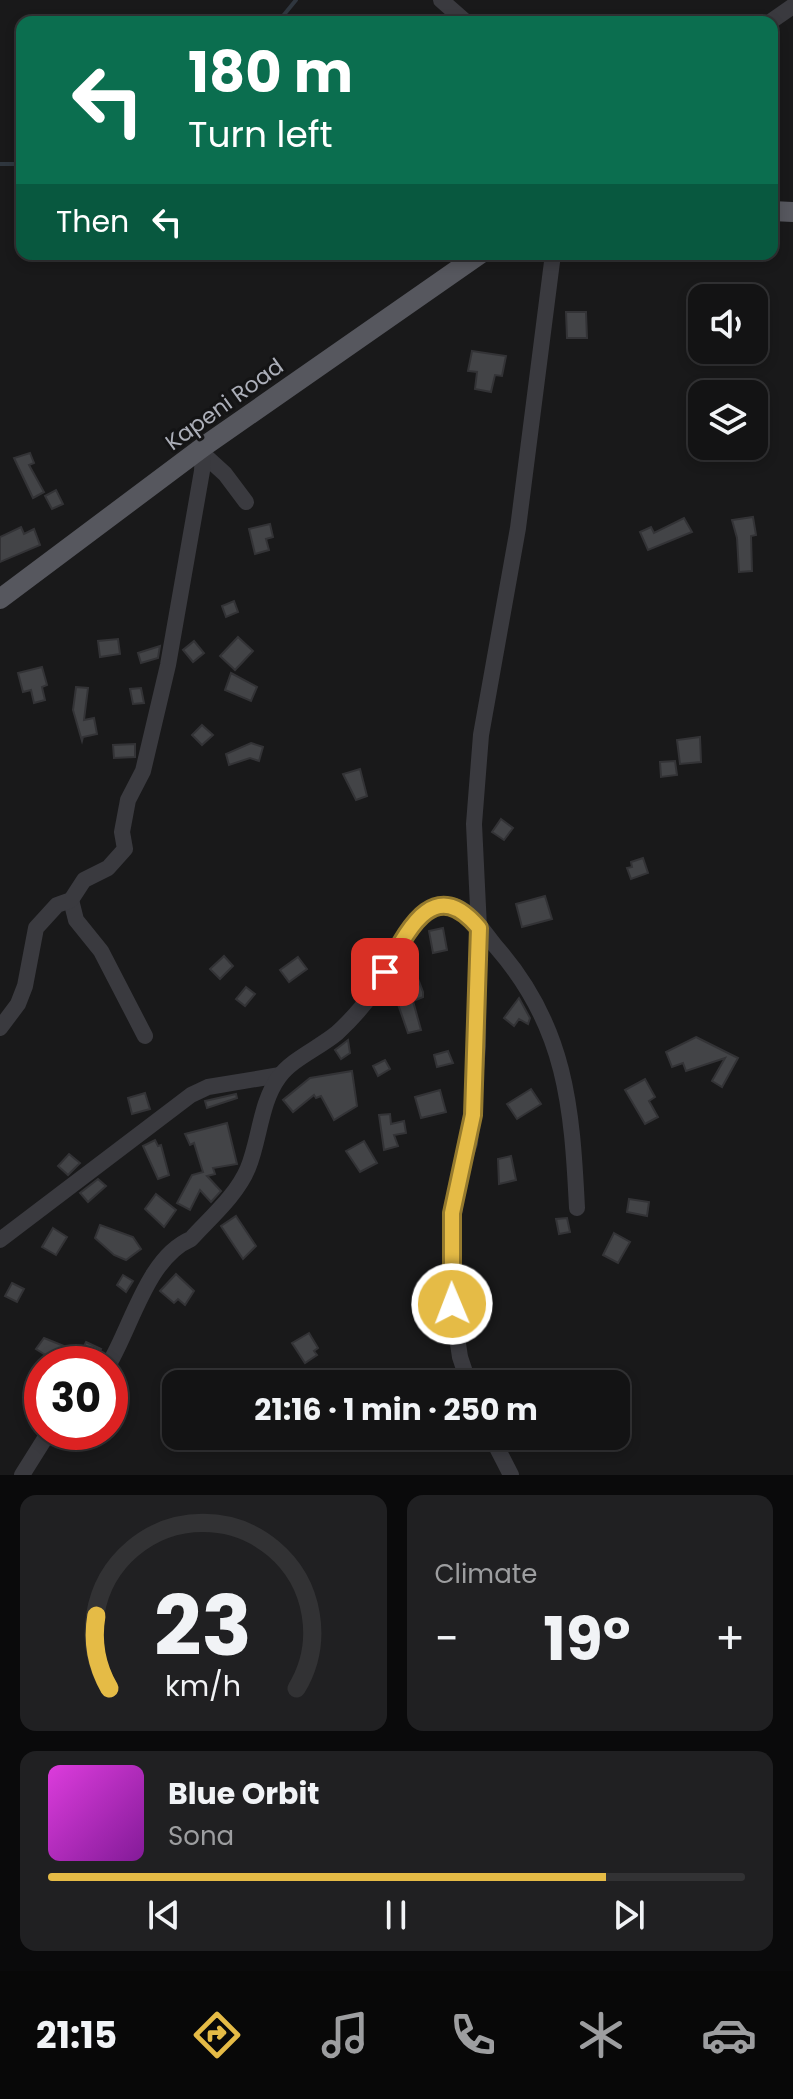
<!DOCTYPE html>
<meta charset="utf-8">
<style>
:root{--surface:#131314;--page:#202022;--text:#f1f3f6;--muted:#9d9ea0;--line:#323234;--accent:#e5bb46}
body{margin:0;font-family:Poppins,sans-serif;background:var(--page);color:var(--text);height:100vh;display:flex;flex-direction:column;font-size:30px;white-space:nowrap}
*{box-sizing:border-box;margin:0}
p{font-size:26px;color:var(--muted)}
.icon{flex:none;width:44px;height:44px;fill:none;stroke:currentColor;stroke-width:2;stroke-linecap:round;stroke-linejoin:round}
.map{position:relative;height:1475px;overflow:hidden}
.sheet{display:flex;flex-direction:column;gap:20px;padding:20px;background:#0a0a0b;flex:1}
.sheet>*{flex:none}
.top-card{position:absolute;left:16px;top:16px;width:762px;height:244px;border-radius:16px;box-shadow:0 4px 12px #0003,0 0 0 2px var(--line);background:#0b6e4f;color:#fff;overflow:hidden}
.fabs{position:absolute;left:688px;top:284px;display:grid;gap:16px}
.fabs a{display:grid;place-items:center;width:80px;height:80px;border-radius:16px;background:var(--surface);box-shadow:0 4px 12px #0003,0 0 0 2px var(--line);font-size:40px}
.speed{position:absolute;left:24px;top:1346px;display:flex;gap:16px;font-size:40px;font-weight:700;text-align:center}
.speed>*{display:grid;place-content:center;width:104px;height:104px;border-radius:50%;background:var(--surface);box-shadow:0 4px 12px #0003,0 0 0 2px var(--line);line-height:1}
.speed .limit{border:12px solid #d22;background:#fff;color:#111}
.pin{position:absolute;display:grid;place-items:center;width:68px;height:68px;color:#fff;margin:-34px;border-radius:16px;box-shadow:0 4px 12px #0006}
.me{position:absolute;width:88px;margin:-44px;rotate:359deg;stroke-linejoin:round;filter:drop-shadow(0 0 6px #0008)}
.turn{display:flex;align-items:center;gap:28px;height:168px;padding:0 40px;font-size:36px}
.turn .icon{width:104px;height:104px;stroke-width:2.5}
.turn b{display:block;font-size:56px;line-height:68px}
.then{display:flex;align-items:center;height:76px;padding:0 40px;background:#0003;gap:16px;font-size:30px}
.big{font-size:60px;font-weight:700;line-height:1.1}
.sheet .tile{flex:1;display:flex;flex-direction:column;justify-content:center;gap:12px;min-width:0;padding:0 28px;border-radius:16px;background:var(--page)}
.sheet .dial{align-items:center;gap:0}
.dial svg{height:208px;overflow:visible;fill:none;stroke:var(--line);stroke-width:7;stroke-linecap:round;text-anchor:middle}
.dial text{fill:var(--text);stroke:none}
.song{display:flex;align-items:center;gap:24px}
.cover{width:96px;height:96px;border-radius:12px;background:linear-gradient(135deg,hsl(300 70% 55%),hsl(290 70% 35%))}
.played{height:8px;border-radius:4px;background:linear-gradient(90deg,var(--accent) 80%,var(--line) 80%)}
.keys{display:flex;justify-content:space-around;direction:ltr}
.heat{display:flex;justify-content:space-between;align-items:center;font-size:44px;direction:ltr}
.sheet .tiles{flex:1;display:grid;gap:20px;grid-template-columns:1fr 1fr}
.tile:last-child{grid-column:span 2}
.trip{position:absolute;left:162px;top:1370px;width:468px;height:80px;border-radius:16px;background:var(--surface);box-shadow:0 4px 12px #0003,0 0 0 2px var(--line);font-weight:700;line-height:80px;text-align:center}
.tab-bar{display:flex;height:128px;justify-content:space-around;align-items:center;background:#080808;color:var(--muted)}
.tab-bar .icon{width:56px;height:56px}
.tab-bar .active{color:var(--accent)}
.tab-bar b{font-size:36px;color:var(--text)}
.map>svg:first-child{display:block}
</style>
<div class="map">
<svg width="793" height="1475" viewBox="0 0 793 1475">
<rect width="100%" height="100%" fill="#19191a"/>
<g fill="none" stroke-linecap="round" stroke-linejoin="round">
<g stroke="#2f363e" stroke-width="4">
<path d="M278,22L296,0"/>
<path d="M0,164H22"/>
</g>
</g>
<g fill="#434447" stroke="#333336" stroke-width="2">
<path d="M566,312H586L587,338H567Z"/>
<path d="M472,351L506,356L502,376L495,375L491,392L475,389L477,372L468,371Z"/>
<path d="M30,453L34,463L29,465L44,492L33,498L14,458Z"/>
<path d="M56,490L63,504L52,509L45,496Z"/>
<path d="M753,517L756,535L751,536L752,571L739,572L737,538L732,520Z"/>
<path d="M684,518L692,532L648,550L640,532L651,527L654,533Z"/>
<path d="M270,524L273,537L266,539L269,550L255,554L249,529Z"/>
<path d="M21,527L24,534L34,529L40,545L0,562V537Z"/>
<path d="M234,601L238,612L226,617L222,606Z"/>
<path d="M238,637L253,651L235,670L220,656Z"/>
<path d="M118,639L120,654L100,657L98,641Z"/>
<path d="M194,641L204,653L193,662L183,650Z"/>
<path d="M160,646L158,658L141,663L138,653Z"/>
<path d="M42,667L47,685L42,687L45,700L34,703L31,690L23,692L18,673Z"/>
<path d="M231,673L257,687L251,701L225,690Z"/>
<path d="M76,687L88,688L84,720L94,718L97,734L83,737L82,741L73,710Z"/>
<path d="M141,688L144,703L133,704L130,689Z"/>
<path d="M202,725L213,735L202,745L192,735Z"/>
<path d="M700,737L701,762L680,764L677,740Z"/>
<path d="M251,743L263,747L259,761L250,758L229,765L226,754Z"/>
<path d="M135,744V757L114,758L113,745Z"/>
<path d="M675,761L677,775L661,777L660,762Z"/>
<path d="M360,769L367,796L356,800L343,774Z"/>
<path d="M501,819L513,828L504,840L492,832Z"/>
<path d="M643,858L648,873L631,879L627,868L632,867L631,862Z"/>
<path d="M545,896L552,919L522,927L516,904Z"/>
<path d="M443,928L447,950L433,953L429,931Z"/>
<path d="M224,956L233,966L220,979L210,969Z"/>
<path d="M298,957L307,969L289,982L280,970Z"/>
<path d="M402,971H415L423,992V997L413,1001L421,1030L408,1033L391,984L396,973Z"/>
<path d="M246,987L255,994L245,1006L236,999Z"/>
<path d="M519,998L530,1018L528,1024L519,1019L514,1026L504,1018Z"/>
<path d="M696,1037L738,1058L722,1087L712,1081L725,1058L686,1071L683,1063L672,1067L666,1052Z"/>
<path d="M348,1040L350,1053L341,1059L335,1050Z"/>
<path d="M448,1051L453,1063L437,1067L434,1055Z"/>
<path d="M385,1060L390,1069L378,1076L373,1066Z"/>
<path d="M352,1071L357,1106L334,1120L321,1096L316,1098L314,1095L293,1112L283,1100L310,1078Z"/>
<path d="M645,1079L655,1097L649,1101L658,1117L645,1124L625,1090Z"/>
<path d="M531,1089L541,1104L517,1119L507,1104Z"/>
<path d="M440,1090L446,1112L421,1118L415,1097Z"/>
<path d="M145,1093L150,1109L132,1114L128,1098Z"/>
<path d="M236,1094L237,1098L207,1108L205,1101Z"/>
<path d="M390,1114L391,1124L404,1121L406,1133L394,1135L398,1146L384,1150L379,1115Z"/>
<path d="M227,1123L237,1164L213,1168L215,1174L207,1176L221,1191L211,1202L200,1190L190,1210L177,1203L192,1175L203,1172L194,1143L190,1145L185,1134Z"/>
<path d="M155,1140L158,1146L161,1145L169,1175L158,1179L143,1146Z"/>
<path d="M364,1141L377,1163L360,1172L346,1151Z"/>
<path d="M69,1154L80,1163L68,1175L58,1166Z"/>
<path d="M511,1156L516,1180L499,1184L498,1159Z"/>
<path d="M98,1179L106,1186L88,1202L80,1193Z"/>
<path d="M156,1194L176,1210L164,1227L145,1209Z"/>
<path d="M629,1199L649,1202L647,1216L627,1212Z"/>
<path d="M236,1216L256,1246L243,1259L221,1226Z"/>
<path d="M567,1218L570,1232L559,1234L556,1219Z"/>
<path d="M100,1225L133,1237L141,1249L126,1260L114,1255L95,1238Z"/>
<path d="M53,1228L67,1237L56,1255L42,1247Z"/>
<path d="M614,1233L630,1242L618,1263L603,1255Z"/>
<path d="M176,1274L194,1291L185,1305L178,1299L174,1303L160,1291Z"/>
<path d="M123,1275L133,1281L126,1292L117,1285Z"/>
<path d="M12,1283L24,1289L17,1302L5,1296Z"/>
<path d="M309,1333L318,1348L314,1351L317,1355L305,1363L292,1343Z"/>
<path d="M44,1338L69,1348L60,1364L36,1349Z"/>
<path d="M86,1342L101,1349L95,1360L81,1353Z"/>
</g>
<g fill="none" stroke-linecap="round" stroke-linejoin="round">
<g stroke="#3a3a3f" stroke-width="16">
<path d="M441,0L466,22"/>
<path d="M770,22L793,6"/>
<path d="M202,453L225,474L246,502"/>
<path d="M71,900L76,920L101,951L145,1036"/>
<path d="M0,1028L18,1004L25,986L36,928L57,905L71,900L84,880L108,868L125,849L122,832L128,800L143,771L168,665L202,471L203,447"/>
<path d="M0,1240L191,1095L208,1087L280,1075"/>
<path d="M109,1364C132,1325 148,1257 191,1239C210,1218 237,1195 248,1168C260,1139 260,1103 279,1077C292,1059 319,1048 337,1033C350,1021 363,1007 373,992C390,967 411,902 449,905C469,906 485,934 497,948C566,1027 572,1107 577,1208"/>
<path d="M469,1384L460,1357L452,1304L450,1246L459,1175L470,1143L478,1046L479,928L474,824L481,735L518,528L553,254"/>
<path d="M491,1436L511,1475"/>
<path d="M22,1475L49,1432"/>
</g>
<g stroke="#56575e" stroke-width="20">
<path d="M772,211L793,212"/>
<path d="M0,599L203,447L480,254"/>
</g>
</g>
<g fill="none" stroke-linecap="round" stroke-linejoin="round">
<defs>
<path id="route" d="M385,972C407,932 433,873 479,928L473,1115L452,1213V1304"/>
</defs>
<use href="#route" stroke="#957a2e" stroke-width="20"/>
<use href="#route" stroke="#e5bb46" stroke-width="14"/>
</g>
<g text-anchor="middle" stroke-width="6" stroke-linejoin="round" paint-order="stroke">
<g font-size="22" fill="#acafb9" stroke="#141415">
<text transform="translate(224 404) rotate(-36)" y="8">Kapeni Road</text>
</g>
</g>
</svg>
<div class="fabs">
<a><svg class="icon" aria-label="sound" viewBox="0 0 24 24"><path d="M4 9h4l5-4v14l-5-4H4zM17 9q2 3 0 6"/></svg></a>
<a><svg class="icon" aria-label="layers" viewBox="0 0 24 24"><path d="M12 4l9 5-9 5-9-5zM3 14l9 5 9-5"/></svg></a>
</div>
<div class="speed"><div class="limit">30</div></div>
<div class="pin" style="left:385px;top:972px;background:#d93025"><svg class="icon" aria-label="arrive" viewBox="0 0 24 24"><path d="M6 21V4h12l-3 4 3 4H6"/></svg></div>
<svg class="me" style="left:452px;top:1304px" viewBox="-20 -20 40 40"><circle r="17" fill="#e5bb46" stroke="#fff" stroke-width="3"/><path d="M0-11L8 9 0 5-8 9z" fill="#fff"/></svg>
<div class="trip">21:16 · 1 min · 250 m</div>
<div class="top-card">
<div class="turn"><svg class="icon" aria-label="left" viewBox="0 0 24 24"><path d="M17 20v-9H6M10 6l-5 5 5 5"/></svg><div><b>180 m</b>Turn left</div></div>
<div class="then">Then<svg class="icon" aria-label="left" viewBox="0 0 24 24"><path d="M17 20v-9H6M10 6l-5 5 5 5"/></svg></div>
</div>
</div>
<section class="sheet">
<div class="tiles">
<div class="tile dial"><svg viewBox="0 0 100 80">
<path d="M14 69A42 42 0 1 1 86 69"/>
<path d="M14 69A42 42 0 0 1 9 41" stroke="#e5bb46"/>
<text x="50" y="56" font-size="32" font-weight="700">23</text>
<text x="50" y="72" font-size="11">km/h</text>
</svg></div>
<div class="tile"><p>Climate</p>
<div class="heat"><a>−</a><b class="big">19°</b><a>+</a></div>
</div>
<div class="tile">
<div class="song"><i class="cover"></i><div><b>Blue Orbit</b><p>Sona</p></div></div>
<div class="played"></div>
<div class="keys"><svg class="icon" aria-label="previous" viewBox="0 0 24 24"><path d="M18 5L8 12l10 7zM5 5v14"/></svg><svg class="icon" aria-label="pause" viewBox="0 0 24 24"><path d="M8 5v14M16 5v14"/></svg><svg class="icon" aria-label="next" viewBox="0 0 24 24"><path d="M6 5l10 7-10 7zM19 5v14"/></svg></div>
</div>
</div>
</section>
<nav class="tab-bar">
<b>21:15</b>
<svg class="icon active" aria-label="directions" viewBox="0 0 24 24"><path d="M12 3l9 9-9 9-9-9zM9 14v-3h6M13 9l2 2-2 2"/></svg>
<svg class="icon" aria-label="music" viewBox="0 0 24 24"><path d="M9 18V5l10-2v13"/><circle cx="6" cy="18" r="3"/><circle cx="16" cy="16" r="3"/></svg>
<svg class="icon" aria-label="phone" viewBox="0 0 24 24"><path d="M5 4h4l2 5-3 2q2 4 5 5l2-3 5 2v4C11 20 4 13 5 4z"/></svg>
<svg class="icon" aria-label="climate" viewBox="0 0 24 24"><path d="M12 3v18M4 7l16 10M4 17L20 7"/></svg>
<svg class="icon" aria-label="car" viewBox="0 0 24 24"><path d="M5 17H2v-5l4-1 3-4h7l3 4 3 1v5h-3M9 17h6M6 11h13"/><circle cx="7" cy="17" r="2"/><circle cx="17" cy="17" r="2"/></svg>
</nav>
